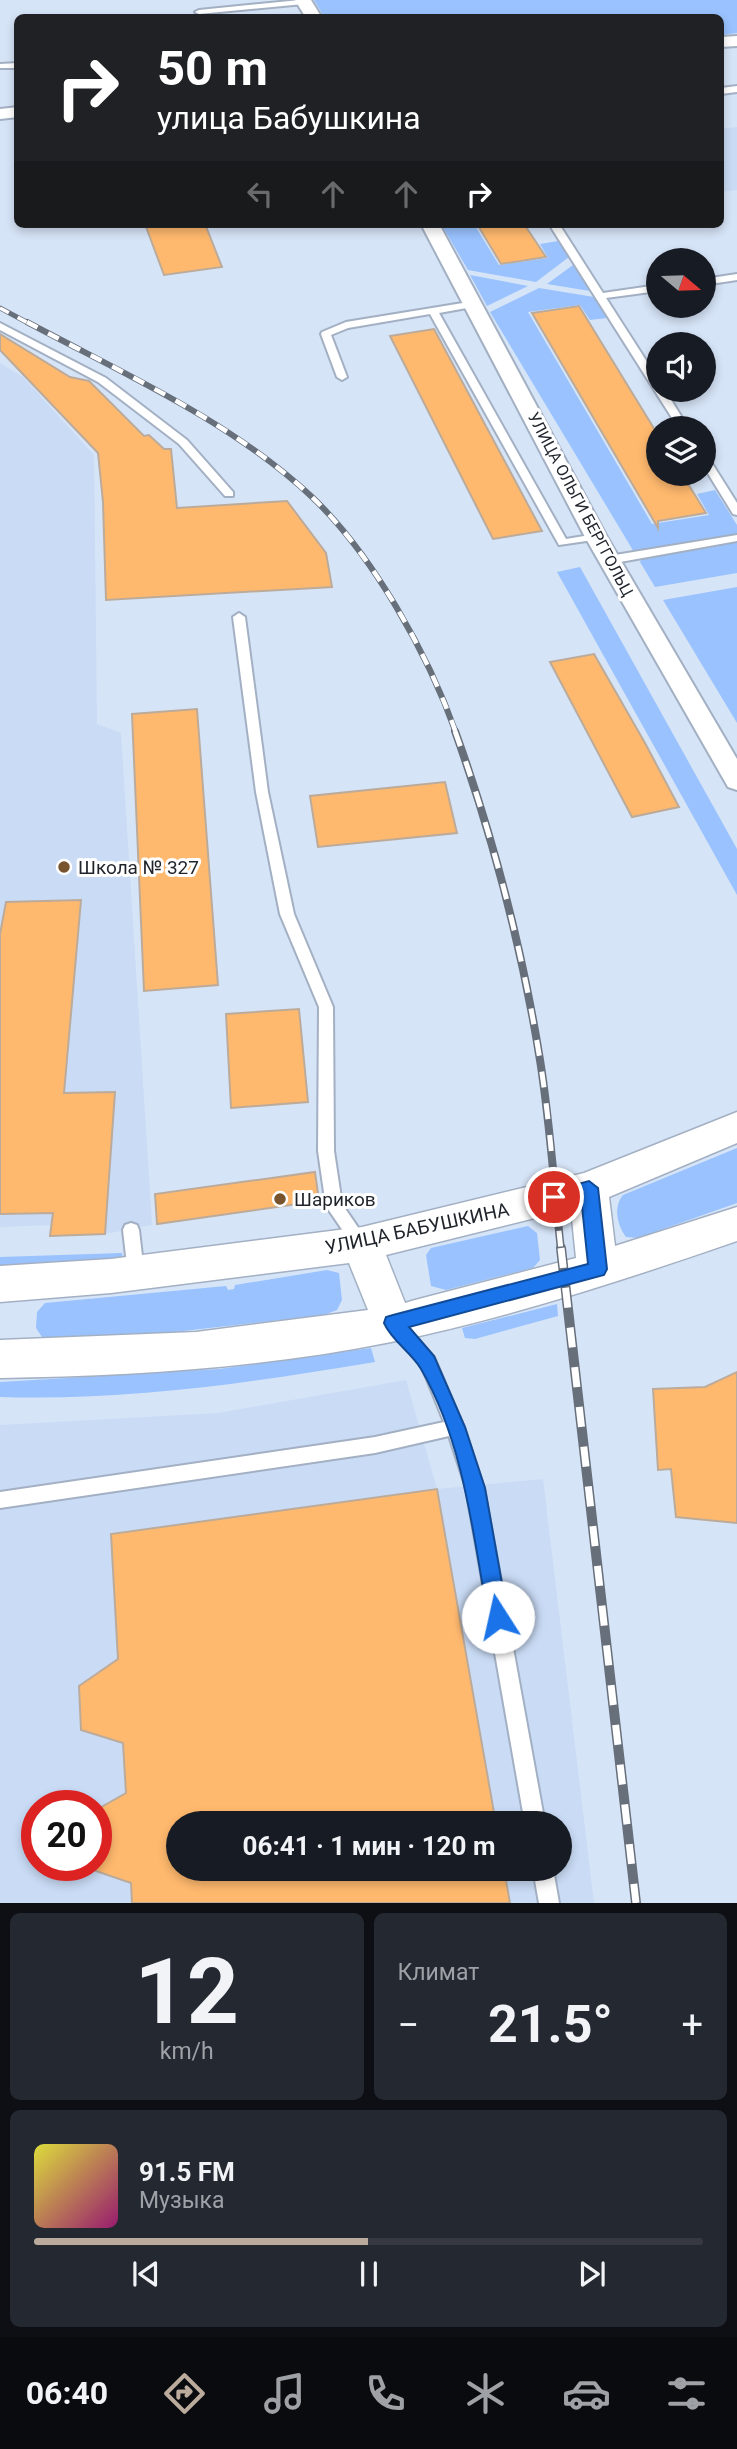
<!DOCTYPE html>
<html lang="ru">
<meta charset="utf-8">
<style>
:root{--surface:#171b24;--page:#242831;--text:#f1f3f6;--muted:#9ea1a6;--line:#363941;--accent:#bbab9c}
body{margin:0;font-family:Roboto,sans-serif;background:var(--page);color:var(--text);height:100vh;display:flex;flex-direction:column;font-size:26px;white-space:nowrap}
*{box-sizing:border-box;margin:0}
p{font-size:23px;color:var(--muted)}
.icon{flex:none;width:38px;height:38px;fill:none;stroke:currentColor;stroke-width:2;stroke-linecap:round;stroke-linejoin:round}
.map{position:relative;height:1903px;overflow:hidden}
.panel{display:flex;flex-direction:column;gap:10px;padding:10px;background:#0d0f14;flex:1}
.panel>*{flex:none}
.guide{position:absolute;left:14px;top:14px;width:710px;height:214px;border-radius:10px;box-shadow:0 4px 10px #0003;background:#202124;color:#fff;overflow:hidden}
.needle{width:46px;rotate:109deg}
.buttons{position:absolute;left:646px;top:248px;display:grid;gap:14px}
.buttons a{display:grid;place-items:center;width:70px;height:70px;border-radius:50%;background:var(--surface);box-shadow:0 4px 10px #0003;font-size:35px}
.speed{position:absolute;left:21px;top:1790px;display:flex;gap:14px;font-size:35px;font-weight:700;text-align:center}
.speed>*{display:grid;place-content:center;width:91px;height:91px;border-radius:50%;background:var(--surface);box-shadow:0 4px 10px #0003;line-height:1}
.speed .limit{border:10px solid #d22;background:#fff;color:#111}
.pin{position:absolute;display:grid;place-items:center;width:60px;height:60px;color:#fff;margin:-30px;border:4px solid #fff;border-radius:50%;box-shadow:0 2px 7px #0007}
.me{position:absolute;width:77px;margin:-38px;rotate:350deg;stroke-linejoin:round;filter:drop-shadow(0 0 5px #0008)}
.turn{display:flex;align-items:center;gap:24px;height:147px;padding:0 28px;font-size:32px}
.turn .icon{width:91px;height:91px;stroke-width:2.5}
.turn b{display:block;font-size:49px;line-height:60px}
.lanes{display:flex;align-items:center;height:66px;padding:0 28px;background:#0003;justify-content:center;gap:35px;direction:ltr}
.lanes .off{opacity:.35}
.big{font-size:52px;font-weight:700;line-height:1.1}
.panel .widget{flex:1;display:flex;flex-direction:column;justify-content:center;gap:10px;min-width:0;padding:0 24px;border-radius:10px;background:var(--page)}
.panel .dial{align-items:center;gap:0}
.dial b{font-size:91px;line-height:1}
.song{display:flex;align-items:center;gap:21px}
.cover{width:84px;height:84px;border-radius:10px;background:linear-gradient(135deg,hsl(60 70% 55%),hsl(320 70% 35%))}
.played{height:7px;border-radius:4px;background:linear-gradient(90deg,var(--accent) 50%,var(--line) 50%)}
.keys{display:flex;justify-content:space-around;direction:ltr}
.heat{display:flex;justify-content:space-between;align-items:center;font-size:38px;direction:ltr}
.panel .tiles{flex:1;display:grid;gap:10px;grid-template-columns:1fr 1fr}
.widget:last-child{grid-column:span 2}
.trip{position:absolute;left:166px;top:1811px;width:406px;height:70px;border-radius:35px;background:var(--surface);box-shadow:0 4px 10px #0003;font-weight:700;line-height:70px;text-align:center}
.tabs{display:flex;height:112px;justify-content:space-around;align-items:center;background:#090b0e;color:var(--muted)}
.tabs .icon{width:49px;height:49px}
.tabs .current{color:var(--accent)}
.tabs b{font-size:32px;color:var(--text)}
.map>svg:first-child{display:block}
</style>
<div class="map">
<svg width="737" height="1903" viewBox="0 0 737 1903">
<rect width="100%" height="100%" fill="#d6e4f7"/>
<g fill="#c9dbf5" fill-rule="evenodd">
<path d="M737,127V190L721,192V129Z"/>
<path d="M0,363L23,377L94,455L97,724L121,733L152,1225L105,1234L50,1236L51,1225L0,1227Z"/>
<path d="M406,1380L437,1489L543,1479L594,1903H0V1425L218,1413ZM37,1806H96V1866H37ZM178,1824H560V1869H178Z"/>
</g>
<g fill="#99c2fe">
<path d="M314,0H737V33L721,35V18L324,17Z"/>
<path d="M441,224H474L499,265L548,258L540,244L558,241L569,257L536,282L468,270Z"/>
<path d="M573,265L590,291L547,284Z"/>
<path d="M470,275L528,286L487,306Z"/>
<path d="M539,288L594,297L607,318L590,320L580,305L528,312L652,524L709,515L697,494L715,490L737,525V534L634,552L490,312Z"/>
<path d="M737,542V573L655,587L640,562L642,558Z"/>
<path d="M580,567L737,849V895L557,572Z"/>
<path d="M737,587V723L663,600Z"/>
<path d="M737,1148V1203L638,1238L626,1237C617,1225 613,1207 623,1195Z"/>
<path d="M528,1226L537,1233L540,1260L533,1268L446,1290L431,1286L426,1255L431,1248Z"/>
<path d="M122,1253L124,1263L0,1267V1257Z"/>
<path d="M327,1270L339,1273L342,1300L337,1310L324,1315L156,1334L47,1338L42,1337L36,1328L37,1312L45,1303L226,1286L228,1290L234,1289L235,1285Z"/>
<path d="M557,1304L558,1316L475,1339L465,1338L462,1328Z"/>
<path d="M371,1348L375,1362C250,1383 126,1401 0,1397V1382L219,1369Z"/>
</g>
<g fill="#ffb96e" stroke="#bcab9a" stroke-width="2">
<path d="M145,224H205L222,267L164,275Z"/>
<path d="M477,224H524L546,257L501,264Z"/>
<path d="M579,306L658,435V474H682L706,513L658,521V528L532,313Z"/>
<path d="M434,329L442,344L542,531L493,539L390,336Z"/>
<path d="M0,334L70,377L89,381L144,436L149,435L164,449H171L177,508L287,501L326,553L332,587L106,600L103,502L98,453L0,350Z"/>
<path d="M594,654L645,743L679,807L632,817L550,662Z"/>
<path d="M197,709L218,985L144,991L132,714Z"/>
<path d="M445,782L457,833L318,847L310,796Z"/>
<path d="M81,900L64,1093L115,1092L105,1234L50,1236L53,1213L0,1214V934L6,902Z"/>
<path d="M299,1009L308,1102L231,1108L226,1014Z"/>
<path d="M315,1172L319,1201L157,1224L155,1194Z"/>
<path d="M737,1372V1523L676,1517L671,1469L658,1470L653,1389L705,1387Z"/>
<path d="M437,1489L496,1824H178V1869H504L510,1903H132L131,1883L96,1871V1810L126,1793L123,1743L81,1730L79,1686L118,1659L111,1534Z"/>
</g>
<g fill="none" stroke-linecap="round" stroke-linejoin="round">
<defs>
<g id="service">
<path d="M300,0L308,2L304,4L199,14L195,12L199,10Z"/>
<path d="M18,63V68H0V64Z"/>
<path d="M737,86V92L721,94V88Z"/>
<path d="M549,224H559L603,293L658,285V291L606,298L658,379V390H665L689,429H679Z"/>
<path d="M737,274V280L704,285V279Z"/>
<path d="M475,301L480,304L478,306L439,313L566,539L596,534L600,535V539L559,545L430,314L348,328L331,335L347,377L342,380L337,377L321,334L322,332L346,322Z"/>
<path d="M0,323L106,378L187,440L233,492V496H225L179,444L98,382L0,330Z"/>
<path d="M704,456L708,457L737,503V515L733,514L704,467Z"/>
<path d="M737,535V541L609,564L603,560L609,556Z"/>
<path d="M239,613L245,617L268,792L294,914L333,1007L334,1151L342,1204L368,1242L366,1247L360,1249L354,1247L326,1206L318,1151L319,1007L280,914L256,792L233,617Z"/>
<path d="M131,1223L137,1225L139,1230L144,1273L142,1278L136,1280L130,1278L128,1273L123,1230L125,1225Z"/>
<path d="M394,1317L400,1319L434,1357L464,1427L484,1488L545,1824H525L466,1488L449,1436L375,1453L0,1508V1492L375,1437L444,1422L422,1367L388,1329L386,1324L388,1319Z"/>
<path d="M533,1869H553L559,1903H539Z"/>
</g>
<g id="minor">
<path d="M295,0H311L322,18H306Z"/>
<path d="M737,36V46L721,47V37Z"/>
<path d="M18,107V117L0,119V109Z"/>
<path d="M421,224H439L607,537L737,759V790L728,787L585,537Z"/>
</g>
<path id="tertiary" d="M737,1112V1143L609,1197L615,1246L737,1207V1241C624,1280 508,1318 391,1342C262,1368 131,1376 0,1378V1340L196,1332L368,1310L349,1263L111,1293L0,1302V1266L111,1259L362,1227L584,1173ZM571,1209L576,1258L415,1300L405,1303L386,1255Z"/>
</defs>
<use href="#service" stroke="#a3b0c3" stroke-width="4"/>
<use href="#minor" stroke="#a3b0c3" stroke-width="4"/>
<use href="#tertiary" stroke="#a3b0c3" stroke-width="3"/>
<use href="#service" fill="#fff" fill-rule="evenodd"/>
<use href="#minor" fill="#fff" fill-rule="evenodd"/>
<use href="#tertiary" fill="#fff" fill-rule="evenodd"/>
<defs>
<path id="rail-far3" d="M0,308L30,324"/>
<path id="rail-far2" d="M27,322C124,374 231,421 312,497C373,555 428,654 456,733"/>
<path id="rail-far1" d="M455,731C493,837 522,948 540,1060C550,1122 554,1187 561,1250"/>
<path id="rail" d="M561,1248L636,1903"/>
</defs>
<use href="#rail-far3" stroke="#676f7b" stroke-width="5"/>
<use href="#rail-far2" stroke="#676f7b" stroke-width="6"/>
<use href="#rail-far1" stroke="#676f7b" stroke-width="8"/>
<use href="#rail" stroke="#676f7b" stroke-width="10"/>
<use href="#rail-far3" stroke="#fff" stroke-width="3.5" stroke-dasharray="10" stroke-linecap="butt"/>
<use href="#rail-far2" stroke="#fff" stroke-width="4.5" stroke-dasharray="12" stroke-linecap="butt"/>
<use href="#rail-far1" stroke="#fff" stroke-width="5" stroke-dasharray="16" stroke-linecap="butt"/>
<use href="#rail" stroke="#fff" stroke-width="7" stroke-dasharray="20" stroke-linecap="butt"/>
</g>
<path fill="#1a73e8" stroke="#114b97" stroke-width="2" d="M589,1181L598,1188L607,1269L604,1275L409,1327L434,1356L465,1427L485,1488L508,1617L505,1624L498,1627L491,1624L488,1617C473,1534 464,1443 421,1369C411,1352 392,1341 384,1323L386,1317L393,1315L588,1264L581,1197L554,1205L545,1197L548,1192Z"/>
<g fill="#78542e" stroke="#fff" stroke-width="2.5">
<circle cx="64" cy="867" r="7"/>
<circle cx="280" cy="1199" r="7"/>
</g>
<g text-anchor="middle" stroke-width="6" stroke-linejoin="round" paint-order="stroke">
<g font-size="16" fill="#1f242b" stroke="#fff">
<text transform="translate(581 504) rotate(62)" y="6">УЛИЦА ОЛЬГИ БЕРГГОЛЬЦ</text>
</g>
<g font-size="19" fill="#1f242b" stroke="#fff" text-anchor="start">
<text x="78" y="874">Школа № 327</text>
<text x="294" y="1206">Шариков</text>
</g>
<g font-size="19" fill="#1f242b" stroke="#fff">
<text transform="translate(417 1228) rotate(-12)" y="7">УЛИЦА БАБУШКИНА</text>
</g>
</g>
</svg>
<div class="buttons">
<a><svg class="needle" viewBox="-14 -14 28 28"><path d="M0-13l5 13h-10z" fill="#e53935"/><path d="M0 13l5-13h-10z" fill="#9ea1a6"/></svg></a>
<a><svg class="icon" aria-label="sound" viewBox="0 0 24 24"><path d="M4 9h4l5-4v14l-5-4H4zM17 9q2 3 0 6"/></svg></a>
<a><svg class="icon" aria-label="layers" viewBox="0 0 24 24"><path d="M12 4l9 5-9 5-9-5zM3 14l9 5 9-5"/></svg></a>
</div>
<div class="speed"><div class="limit">20</div></div>
<div class="pin" style="left:554px;top:1197px;background:#d93025"><svg class="icon" aria-label="arrive" viewBox="0 0 24 24"><path d="M6 21V4h12l-3 4 3 4H6"/></svg></div>
<svg class="me" style="left:498px;top:1617px" viewBox="-20 -20 40 40"><circle r="19" fill="#fff"/><path d="M0-13L10 11 0 6-10 11z" fill="#1a73e8"/></svg>
<div class="trip">06:41 · 1 мин · 120 m</div>
<div class="guide">
<div class="turn"><svg class="icon" aria-label="right" viewBox="0 0 24 24"><path d="M7 20v-9h11M14 6l5 5-5 5"/></svg><div><b>50 m</b>улица Бабушкина</div></div>
<div class="lanes"><svg class="icon off" aria-label="left" viewBox="0 0 24 24"><path d="M17 20v-9H6M10 6l-5 5 5 5"/></svg><svg class="icon off" aria-label="ahead" viewBox="0 0 24 24"><path d="M12 20V5M6 11l6-6 6 6"/></svg><svg class="icon off" aria-label="ahead" viewBox="0 0 24 24"><path d="M12 20V5M6 11l6-6 6 6"/></svg><svg class="icon" aria-label="right" viewBox="0 0 24 24"><path d="M7 20v-9h11M14 6l5 5-5 5"/></svg></div>
</div>
</div>
<section class="panel">
<div class="tiles">
<div class="widget dial"><b>12</b><p>km/h</p></div>
<div class="widget"><p>Климат</p>
<div class="heat"><a>−</a><b class="big">21.5°</b><a>+</a></div>
</div>
<div class="widget">
<div class="song"><i class="cover"></i><div><b>91.5 FM</b><p>Музыка</p></div></div>
<div class="played"></div>
<div class="keys"><svg class="icon" aria-label="previous" viewBox="0 0 24 24"><path d="M18 5L8 12l10 7zM5 5v14"/></svg><svg class="icon" aria-label="pause" viewBox="0 0 24 24"><path d="M8 5v14M16 5v14"/></svg><svg class="icon" aria-label="next" viewBox="0 0 24 24"><path d="M6 5l10 7-10 7zM19 5v14"/></svg></div>
</div>
</div>
</section>
<nav class="tabs">
<b>06:40</b>
<svg class="icon current" aria-label="directions" viewBox="0 0 24 24"><path d="M12 3l9 9-9 9-9-9zM9 14v-3h6M13 9l2 2-2 2"/></svg>
<svg class="icon" aria-label="music" viewBox="0 0 24 24"><path d="M9 18V5l10-2v13"/><circle cx="6" cy="18" r="3"/><circle cx="16" cy="16" r="3"/></svg>
<svg class="icon" aria-label="phone" viewBox="0 0 24 24"><path d="M5 4h4l2 5-3 2q2 4 5 5l2-3 5 2v4C11 20 4 13 5 4z"/></svg>
<svg class="icon" aria-label="climate" viewBox="0 0 24 24"><path d="M12 3v18M4 7l16 10M4 17L20 7"/></svg>
<svg class="icon" aria-label="car" viewBox="0 0 24 24"><path d="M5 17H2v-5l4-1 3-4h7l3 4 3 1v5h-3M9 17h6M6 11h13"/><circle cx="7" cy="17" r="2"/><circle cx="17" cy="17" r="2"/></svg>
<svg class="icon" aria-label="filters" viewBox="0 0 24 24"><path d="M4 7h16M4 17h16"/><circle cx="9" cy="7" r="2"/><circle cx="15" cy="17" r="2"/></svg>
</nav>
